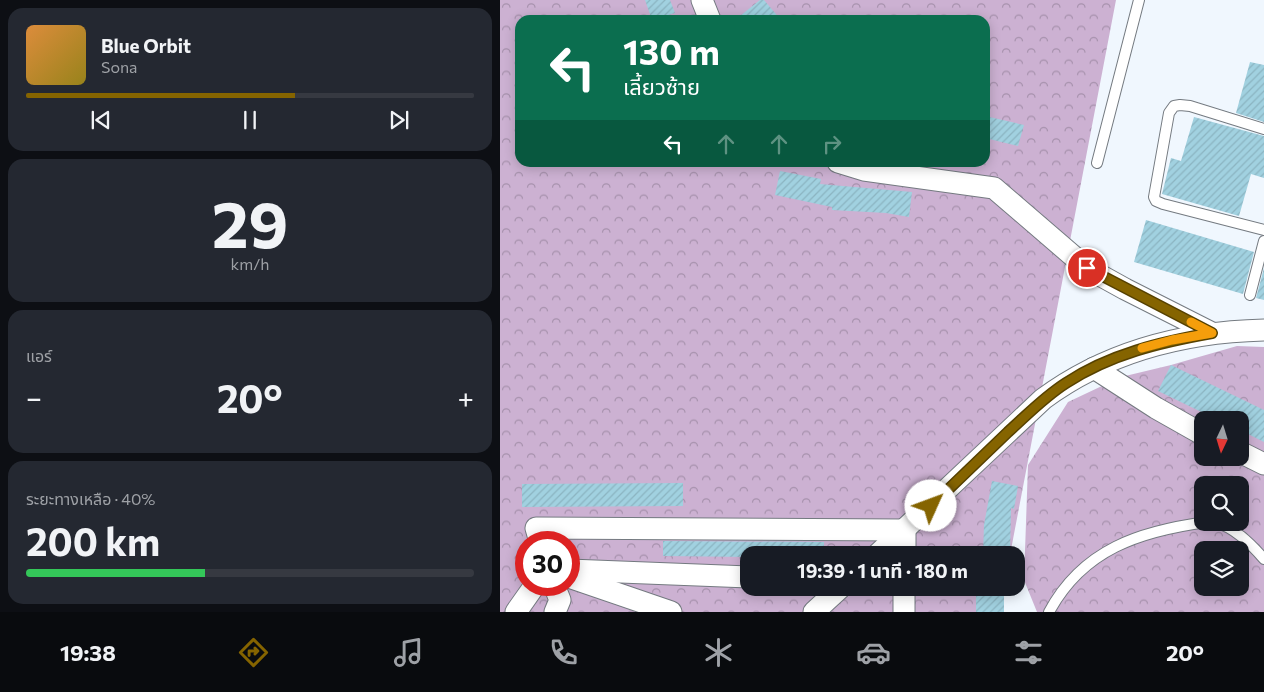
<!DOCTYPE html>
<html lang="th">
<meta charset="utf-8">
<style>
:root{--surface:#171b24;--page:#242831;--text:#f1f3f6;--muted:#9ea1a6;--line:#363941;--accent:#856400}
body{margin:0;font-family:Commissioner,"Noto Sans Thai",sans-serif;background:var(--page);color:var(--text);height:100vh;display:flex;flex-direction:column;font-size:19px;white-space:nowrap}
*{box-sizing:border-box;margin:0}
p{font-size:16px;color:var(--muted)}
.icon{flex:none;width:28px;height:28px;fill:none;stroke:currentColor;stroke-width:2;stroke-linecap:round;stroke-linejoin:round}
.map{position:relative;flex:1;overflow:hidden}
.drawer{display:flex;flex-direction:column;gap:8px;padding:8px;background:#0d0f14;width:500px}
.drawer>*{flex:none}
.top-card{position:absolute;left:15px;top:15px;width:475px;height:152px;border-radius:15px;box-shadow:0 2px 12px #0003;background:#0b6e4f;color:#fff;overflow:hidden}
.needle{width:32px;rotate:184deg}
.fabs{position:absolute;left:694px;top:411px;display:grid;gap:10px}
.fabs a{display:grid;place-items:center;width:55px;height:55px;border-radius:10px;background:var(--surface);box-shadow:0 2px 12px #0003;font-size:25px}
.speed{position:absolute;left:15px;top:531px;display:flex;gap:10px;font-size:25px;font-weight:700;text-align:center}
.speed>*{display:grid;place-content:center;width:65px;height:65px;border-radius:50%;background:var(--surface);box-shadow:0 2px 12px #0003;line-height:1}
.speed .limit{border:8px solid #d22;background:#fff;color:#111}
.pin{position:absolute;display:grid;place-items:center;width:42px;height:42px;color:#fff;margin:-21px;border:2px solid #fff;border-radius:50%;box-shadow:0 1px 5px #0007}
.me{position:absolute;width:55px;margin:-28px;rotate:47deg;stroke-linejoin:round;filter:drop-shadow(0 0 4px #0008)}
.turn{display:flex;align-items:center;gap:18px;height:105px;padding:0 25px;font-size:22px}
.turn .icon{width:65px;height:65px;stroke-width:2.5}
.turn b{display:block;font-size:35px;line-height:42px}
.lanes{display:flex;align-items:center;height:48px;padding:0 25px;background:#0003;justify-content:center;gap:25px;direction:ltr}
.lanes .off{opacity:.35}
.big{font-size:38px;font-weight:700;line-height:1.1}
.drawer .widget{flex:1;display:flex;flex-direction:column;justify-content:center;gap:8px;min-width:0;padding:0 18px;border-radius:15px;background:var(--page)}
.drawer .dial{align-items:center;gap:0}
.dial b{font-size:65px;line-height:1}
.song{display:flex;align-items:center;gap:15px}
.cover{width:60px;height:60px;border-radius:8px;background:linear-gradient(135deg,hsl(30 70% 55%),hsl(50 70% 35%))}
.played{height:5px;border-radius:2px;background:linear-gradient(90deg,var(--accent) 60%,var(--line) 60%)}
.keys{display:flex;justify-content:space-around;direction:ltr}
.heat{display:flex;justify-content:space-between;align-items:center;font-size:28px;direction:ltr}
.charge{height:8px;border-radius:4px;background:linear-gradient(90deg,#34c759 40%,var(--line) 0)}
.trip{position:absolute;left:240px;top:546px;width:285px;height:50px;border-radius:15px;background:var(--surface);box-shadow:0 2px 12px #0003;font-weight:700;line-height:50px;text-align:center}
.menu{display:flex;height:80px;justify-content:space-around;align-items:center;background:#090b0e;color:var(--muted)}
.menu .icon{width:35px;height:35px}
.menu .on{color:var(--accent)}
.menu b{font-size:22px;color:var(--text)}
main{display:flex;flex:1;min-height:0}
.map>svg:first-child{display:block}
</style>
<main>
<section class="drawer">
<div class="widget">
<div class="song"><i class="cover"></i><div><b>Blue Orbit</b><p>Sona</p></div></div>
<div class="played"></div>
<div class="keys"><svg class="icon" aria-label="previous" viewBox="0 0 24 24"><path d="M18 5L8 12l10 7zM5 5v14"/></svg><svg class="icon" aria-label="pause" viewBox="0 0 24 24"><path d="M8 5v14M16 5v14"/></svg><svg class="icon" aria-label="next" viewBox="0 0 24 24"><path d="M6 5l10 7-10 7zM19 5v14"/></svg></div>
</div>
<div class="widget dial"><b>29</b><p>km/h</p></div>
<div class="widget"><p>แอร์</p>
<div class="heat"><a>−</a><b class="big">20°</b><a>+</a></div>
</div>
<div class="widget"><p>ระยะทางเหลือ · 40%</p><b class="big">200 km</b><div class="charge"></div></div>
</section>
<div class="map">
<svg width="764" height="612" viewBox="0 0 764 612">
<defs>
<pattern id="forest-crowns" width="20" height="18" patternUnits="userSpaceOnUse" patternTransform="scale(1.25)"><rect width="20" height="18" fill="#ccb1d2"/><path d="M2 6a3 3 0 1 1 6 0M12 15a3 3 0 1 1 6 0" fill="none" stroke="#a691ac"/></pattern>
<pattern id="building-hatch" width="6" height="6" patternUnits="userSpaceOnUse" patternTransform="scale(1.25)"><rect width="6" height="6" fill="#a1d1e0"/><path d="M-1 1l2-2M0 6l6-6M5 7l2-2" fill="none" stroke="#8bb4c1"/></pattern>
</defs>
<rect width="100%" height="100%" fill="#f0f7fe"/>
<g fill="url(#forest-crowns)" fill-rule="evenodd">
<path d="M0,0H616L510,555H249V588H504L499,612H0ZM20,20H485V162H20ZM26,542H69V585H26Z"/>
<path d="M737,346L764,347V612H537L524,580L528,465L568,402L621,377L671,365ZM702,420H740V458H702ZM702,485H740V522H702ZM702,550H740V588H702Z"/>
</g>
<g fill="url(#building-hatch)">
<path d="M145,0H170L175,13L152,20Z"/>
<path d="M260,0H264L281,20H235Z"/>
<path d="M750,62L764,65V122L736,113Z"/>
<path d="M485,116L524,125L518,146L485,138Z"/>
<path d="M694,117L764,136V178L751,174L739,216L662,194L671,158L681,161Z"/>
<path d="M280,171L321,179L320,184L412,192L409,217L386,213L332,210V207L275,195Z"/>
<path d="M646,220L754,252L743,294L634,262Z"/>
<path d="M764,268V300L756,298Z"/>
<path d="M671,365L764,410V442L740,430V420H718L658,391Z"/>
<path d="M492,481L518,486L514,509L511,508L510,555H483L484,525Z"/>
<path d="M183,483V506L22,507V484Z"/>
<path d="M163,541L324,542V555H249V557L163,556Z"/>
<rect x="476" y="588" width="28" height="24"/>
</g>
<g fill="none" stroke-linecap="round" stroke-linejoin="round">
<defs>
<g id="lane">
<path d="M764,129L690,106L680,105L674,106L669,113L654,197L656,201L663,204L764,230"/>
<path d="M597,163L639,0"/>
<path d="M750,295L764,241"/>
<path d="M714,522C734,527 750,543 764,559"/>
<path d="M549,612C583,549 640,531 707,522"/>
</g>
<g id="street">
<path d="M202,0L210,20"/>
<path d="M338,162L364,170L494,188L587,268L625,289L712,333"/>
<path d="M594,368L656,408L702,434"/>
<path d="M740,452L764,464"/>
<path d="M40,542L36,528L405,530V555"/>
<path d="M377,555L543,399C608,351 685,332 764,330"/>
<path d="M69,570L249,577"/>
<path d="M69,577L171,612"/>
<path d="M54,585L60,600L55,612"/>
<path d="M16,612L35,585"/>
<path d="M314,612L340,588"/>
<path d="M404,612V588"/>
</g>
</defs>
<use href="#lane" stroke="#747a80" stroke-width="12"/>
<use href="#street" stroke="#747a80" stroke-width="23"/>
<use href="#lane" stroke="#fff" stroke-width="10"/>
<use href="#street" stroke="#fff" stroke-width="21"/>
</g>
<g fill="none" stroke-linecap="round" stroke-linejoin="round">
<defs>
<path id="route" d="M431,506C457,481 482,457 508,432C527,415 544,397 566,383C610,354 661,342 712,333L587,268"/>
</defs>
<use href="#route" stroke="#564100" stroke-width="12"/>
<use href="#route" stroke="#856400" stroke-width="9"/>
<path stroke="#f59e0b" stroke-width="9" d="M642,348L672,340L712,333L691,322"/>
</g>
</svg>
<div class="fabs">
<a><svg class="needle" viewBox="-14 -14 28 28"><path d="M0-13l5 13h-10z" fill="#e53935"/><path d="M0 13l5-13h-10z" fill="#9ea1a6"/></svg></a>
<a><svg class="icon" aria-label="search" viewBox="0 0 24 24"><circle cx="10" cy="10" r="6"/><path d="M15 15l6 6"/></svg></a>
<a><svg class="icon" aria-label="layers" viewBox="0 0 24 24"><path d="M12 4l9 5-9 5-9-5zM3 14l9 5 9-5"/></svg></a>
</div>
<div class="speed"><div class="limit">30</div></div>
<div class="pin" style="left:587px;top:268px;background:#d93025"><svg class="icon" aria-label="arrive" viewBox="0 0 24 24"><path d="M6 21V4h12l-3 4 3 4H6"/></svg></div>
<svg class="me" style="left:431px;top:506px" viewBox="-20 -20 40 40"><circle r="19" fill="#fff"/><path d="M0-13L10 11 0 6-10 11z" fill="#856400"/></svg>
<div class="trip">19:39 · 1 นาที · 180 m</div>
<div class="top-card">
<div class="turn"><svg class="icon" aria-label="left" viewBox="0 0 24 24"><path d="M17 20v-9H6M10 6l-5 5 5 5"/></svg><div><b>130 m</b>เลี้ยวซ้าย</div></div>
<div class="lanes"><svg class="icon" aria-label="left" viewBox="0 0 24 24"><path d="M17 20v-9H6M10 6l-5 5 5 5"/></svg><svg class="icon off" aria-label="ahead" viewBox="0 0 24 24"><path d="M12 20V5M6 11l6-6 6 6"/></svg><svg class="icon off" aria-label="ahead" viewBox="0 0 24 24"><path d="M12 20V5M6 11l6-6 6 6"/></svg><svg class="icon off" aria-label="right" viewBox="0 0 24 24"><path d="M7 20v-9h11M14 6l5 5-5 5"/></svg></div>
</div>
</div>
</main>
<nav class="menu">
<b>19:38</b>
<svg class="icon on" aria-label="directions" viewBox="0 0 24 24"><path d="M12 3l9 9-9 9-9-9zM9 14v-3h6M13 9l2 2-2 2"/></svg>
<svg class="icon" aria-label="music" viewBox="0 0 24 24"><path d="M9 18V5l10-2v13"/><circle cx="6" cy="18" r="3"/><circle cx="16" cy="16" r="3"/></svg>
<svg class="icon" aria-label="phone" viewBox="0 0 24 24"><path d="M5 4h4l2 5-3 2q2 4 5 5l2-3 5 2v4C11 20 4 13 5 4z"/></svg>
<svg class="icon" aria-label="climate" viewBox="0 0 24 24"><path d="M12 3v18M4 7l16 10M4 17L20 7"/></svg>
<svg class="icon" aria-label="car" viewBox="0 0 24 24"><path d="M5 17H2v-5l4-1 3-4h7l3 4 3 1v5h-3M9 17h6M6 11h13"/><circle cx="7" cy="17" r="2"/><circle cx="17" cy="17" r="2"/></svg>
<svg class="icon" aria-label="filters" viewBox="0 0 24 24"><path d="M4 7h16M4 17h16"/><circle cx="9" cy="7" r="2"/><circle cx="15" cy="17" r="2"/></svg>
<b>20°</b>
</nav>
